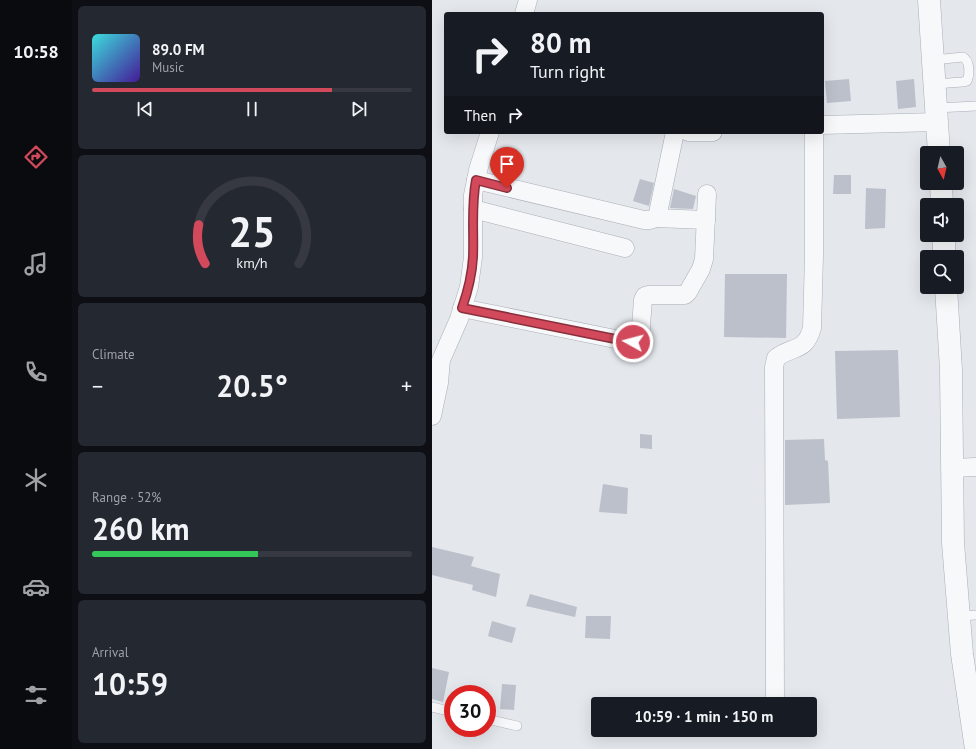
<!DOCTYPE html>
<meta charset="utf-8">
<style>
:root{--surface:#171b24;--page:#242831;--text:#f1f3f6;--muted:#9ea1a6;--line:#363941;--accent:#d1495b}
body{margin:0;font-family:"PT Sans",sans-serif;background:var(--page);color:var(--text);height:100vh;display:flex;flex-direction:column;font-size:15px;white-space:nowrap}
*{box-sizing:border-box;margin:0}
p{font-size:13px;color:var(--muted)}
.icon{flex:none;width:22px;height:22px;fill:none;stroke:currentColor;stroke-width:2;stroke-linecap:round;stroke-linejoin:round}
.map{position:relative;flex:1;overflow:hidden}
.panel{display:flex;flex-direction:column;gap:6px;padding:6px;background:#0d0f14;width:360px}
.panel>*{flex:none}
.hud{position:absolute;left:12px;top:12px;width:380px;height:122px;border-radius:4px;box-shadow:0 4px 16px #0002;background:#171b24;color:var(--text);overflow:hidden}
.needle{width:26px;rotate:172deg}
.fabs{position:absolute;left:488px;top:146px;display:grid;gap:8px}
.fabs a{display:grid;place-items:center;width:44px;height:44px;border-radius:4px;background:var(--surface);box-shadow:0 4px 16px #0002;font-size:20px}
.speed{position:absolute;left:12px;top:685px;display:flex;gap:8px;font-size:20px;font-weight:700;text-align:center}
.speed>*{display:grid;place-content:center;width:52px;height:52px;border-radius:50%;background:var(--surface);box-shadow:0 4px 16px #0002;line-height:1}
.speed .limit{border:6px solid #d22;background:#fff;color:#111}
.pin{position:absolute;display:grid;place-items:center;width:34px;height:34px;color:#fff;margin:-41px -17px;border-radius:50% 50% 50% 0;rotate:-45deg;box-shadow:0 0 4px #0007}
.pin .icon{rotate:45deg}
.me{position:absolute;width:44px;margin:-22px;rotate:277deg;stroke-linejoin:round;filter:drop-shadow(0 0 3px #0008)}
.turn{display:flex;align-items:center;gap:14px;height:84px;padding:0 20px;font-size:18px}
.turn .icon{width:52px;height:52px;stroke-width:2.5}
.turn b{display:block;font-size:28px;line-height:34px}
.then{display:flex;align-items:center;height:38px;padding:0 20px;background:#0003;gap:8px;font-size:15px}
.big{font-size:30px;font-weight:700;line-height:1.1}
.panel .tile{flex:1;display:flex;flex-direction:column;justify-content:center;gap:6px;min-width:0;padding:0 14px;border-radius:6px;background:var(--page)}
.panel .dial{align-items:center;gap:0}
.dial svg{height:104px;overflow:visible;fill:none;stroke:var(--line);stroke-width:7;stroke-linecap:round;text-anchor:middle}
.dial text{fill:var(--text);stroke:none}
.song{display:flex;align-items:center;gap:12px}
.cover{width:48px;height:48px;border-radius:6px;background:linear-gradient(135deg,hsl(180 70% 55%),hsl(260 70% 35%))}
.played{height:4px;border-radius:2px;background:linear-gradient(90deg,var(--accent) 75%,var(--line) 75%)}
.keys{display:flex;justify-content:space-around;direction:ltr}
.heat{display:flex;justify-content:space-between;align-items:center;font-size:22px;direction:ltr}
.charge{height:6px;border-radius:3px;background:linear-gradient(90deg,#34c759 52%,var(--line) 0)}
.trip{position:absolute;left:159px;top:697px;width:226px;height:40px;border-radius:4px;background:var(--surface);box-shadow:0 4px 16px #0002;font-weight:700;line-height:40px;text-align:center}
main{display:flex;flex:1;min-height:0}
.tab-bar{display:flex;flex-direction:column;width:72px;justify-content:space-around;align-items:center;background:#090b0e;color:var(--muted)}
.tab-bar .icon{width:28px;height:28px}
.tab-bar .active{color:var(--accent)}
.tab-bar b{font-size:18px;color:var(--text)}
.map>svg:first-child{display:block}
</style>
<main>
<nav class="tab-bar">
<b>10:58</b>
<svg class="icon active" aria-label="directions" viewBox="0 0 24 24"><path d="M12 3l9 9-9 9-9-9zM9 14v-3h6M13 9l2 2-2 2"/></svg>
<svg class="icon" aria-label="music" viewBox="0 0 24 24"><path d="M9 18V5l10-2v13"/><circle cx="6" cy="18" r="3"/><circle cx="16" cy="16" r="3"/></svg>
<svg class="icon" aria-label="phone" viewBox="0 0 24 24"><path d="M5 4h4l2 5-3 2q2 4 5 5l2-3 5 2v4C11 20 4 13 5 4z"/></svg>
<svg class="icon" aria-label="climate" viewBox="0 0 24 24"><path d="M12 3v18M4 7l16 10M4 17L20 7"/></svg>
<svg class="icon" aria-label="car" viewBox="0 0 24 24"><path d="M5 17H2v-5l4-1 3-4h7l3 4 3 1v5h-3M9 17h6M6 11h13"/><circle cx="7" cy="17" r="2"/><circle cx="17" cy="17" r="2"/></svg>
<svg class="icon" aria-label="filters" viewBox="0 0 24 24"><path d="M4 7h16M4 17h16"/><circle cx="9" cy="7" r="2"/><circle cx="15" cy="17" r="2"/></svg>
</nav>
<section class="panel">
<div class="tile">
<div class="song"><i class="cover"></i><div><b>89.0 FM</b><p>Music</p></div></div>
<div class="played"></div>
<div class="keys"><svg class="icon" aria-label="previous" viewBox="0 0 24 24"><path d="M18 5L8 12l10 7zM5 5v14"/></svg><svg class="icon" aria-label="pause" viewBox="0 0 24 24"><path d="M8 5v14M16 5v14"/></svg><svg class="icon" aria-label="next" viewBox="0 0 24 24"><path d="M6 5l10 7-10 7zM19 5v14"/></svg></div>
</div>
<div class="tile dial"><svg viewBox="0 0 100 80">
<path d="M14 69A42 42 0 1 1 86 69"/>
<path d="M14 69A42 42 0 0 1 9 39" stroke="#d1495b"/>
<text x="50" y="56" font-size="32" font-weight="700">25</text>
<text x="50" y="72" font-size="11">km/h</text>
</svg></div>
<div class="tile"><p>Climate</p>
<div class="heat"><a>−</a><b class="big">20.5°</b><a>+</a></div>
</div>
<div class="tile"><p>Range · 52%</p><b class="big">260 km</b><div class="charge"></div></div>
<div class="tile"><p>Arrival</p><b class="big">10:59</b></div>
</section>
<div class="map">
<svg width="544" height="749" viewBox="0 0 544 749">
<rect width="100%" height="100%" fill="#e4e7ec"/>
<g fill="#bbc0ca">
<path d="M417,79L419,101L395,103L393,81Z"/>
<path d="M482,79L484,107L466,109L464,81Z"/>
<path d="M402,175H419V194H401Z"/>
<path d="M208,179L222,183L217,206L201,201Z"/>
<path d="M434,188L454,189L453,228L433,229Z"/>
<path d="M242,189L264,196L261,209L238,208Z"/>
<path d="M293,274H355L354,338L292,337Z"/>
<path d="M466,350L468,417L405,419L403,351Z"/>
<path d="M208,434L220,435V449L208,448Z"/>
<path d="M392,439L393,460L396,461L398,503L353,505V440Z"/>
<path d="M171,484L196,488L195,514L167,512Z"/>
<path d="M0,547L42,557L39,566L68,574L64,597L40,590L41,585L0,575Z"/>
<path d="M98,594L145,607L143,617L94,606Z"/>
<path d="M154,616H179L178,639L153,638Z"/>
<path d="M60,621L84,628L80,643L56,636Z"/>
<path d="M0,668L17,672L11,702L0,699Z"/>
<path d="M70,684L84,685L82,710L68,709Z"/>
</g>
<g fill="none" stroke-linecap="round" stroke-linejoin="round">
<defs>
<g id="service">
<path d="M501,60L531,57C538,61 538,74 535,81L530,82L503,84"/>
<path d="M504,108L544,106"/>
<path d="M527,616L544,615"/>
<path d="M0,707L21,712"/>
<path d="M55,719L85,726"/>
</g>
<g id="minor">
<path d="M92,14L96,0"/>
<path d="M390,125L505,122"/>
<path d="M256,132H281"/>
<path d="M44,180L212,220H218L224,218L226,213L243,132"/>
<path d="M41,209L193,248"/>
<path d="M224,218L274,220"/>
<path d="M30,308L193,341L206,340L208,338L211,300L213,296L216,295H253L256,292L269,269L272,259L275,194"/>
<path d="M0,416L7,383L9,360L27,319L37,287L41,257V195L46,170L58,132"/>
<path d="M520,468L544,467"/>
<path d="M343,704L342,367L344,358C361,345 373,353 380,328L382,256V132"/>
</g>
<g id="tertiary">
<path d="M497,0L507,153"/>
<path d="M509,183L510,205"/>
<path d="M512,235V257"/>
<path d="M514,287L519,370L521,543L530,654L544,749"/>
</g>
</defs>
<use href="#service" stroke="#a9aeb7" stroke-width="10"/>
<use href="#minor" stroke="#a9aeb7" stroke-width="19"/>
<use href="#tertiary" stroke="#a9aeb7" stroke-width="23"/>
<use href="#service" stroke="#f7f8fa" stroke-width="9"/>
<use href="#minor" stroke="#f7f8fa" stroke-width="18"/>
<use href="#tertiary" stroke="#f7f8fa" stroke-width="22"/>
</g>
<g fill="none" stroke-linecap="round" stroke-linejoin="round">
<defs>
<path id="route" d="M75,188L44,180C39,206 42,231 41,257C40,275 36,291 30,308L193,341L201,342"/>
</defs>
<use href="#route" stroke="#882f3b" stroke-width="10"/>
<use href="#route" stroke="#d1495b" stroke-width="7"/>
</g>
</svg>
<div class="fabs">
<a><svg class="needle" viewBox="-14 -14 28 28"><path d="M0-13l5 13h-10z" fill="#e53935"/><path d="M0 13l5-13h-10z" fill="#9ea1a6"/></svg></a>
<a><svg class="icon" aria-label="sound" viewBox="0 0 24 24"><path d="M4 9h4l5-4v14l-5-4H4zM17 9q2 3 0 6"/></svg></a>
<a><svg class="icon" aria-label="search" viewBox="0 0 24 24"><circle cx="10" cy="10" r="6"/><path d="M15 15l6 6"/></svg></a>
</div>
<div class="speed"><div class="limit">30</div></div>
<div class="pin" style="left:75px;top:188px;background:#d93025"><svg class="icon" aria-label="arrive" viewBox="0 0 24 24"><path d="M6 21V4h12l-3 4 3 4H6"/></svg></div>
<svg class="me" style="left:201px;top:342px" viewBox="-20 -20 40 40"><circle r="17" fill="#d1495b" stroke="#fff" stroke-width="3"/><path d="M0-11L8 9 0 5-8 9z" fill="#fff"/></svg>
<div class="trip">10:59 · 1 min · 150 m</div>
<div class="hud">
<div class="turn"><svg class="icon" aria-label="right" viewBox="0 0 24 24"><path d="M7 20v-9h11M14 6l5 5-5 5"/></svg><div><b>80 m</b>Turn right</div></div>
<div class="then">Then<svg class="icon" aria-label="right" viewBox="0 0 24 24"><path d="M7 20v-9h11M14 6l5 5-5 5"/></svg></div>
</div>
</div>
</main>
